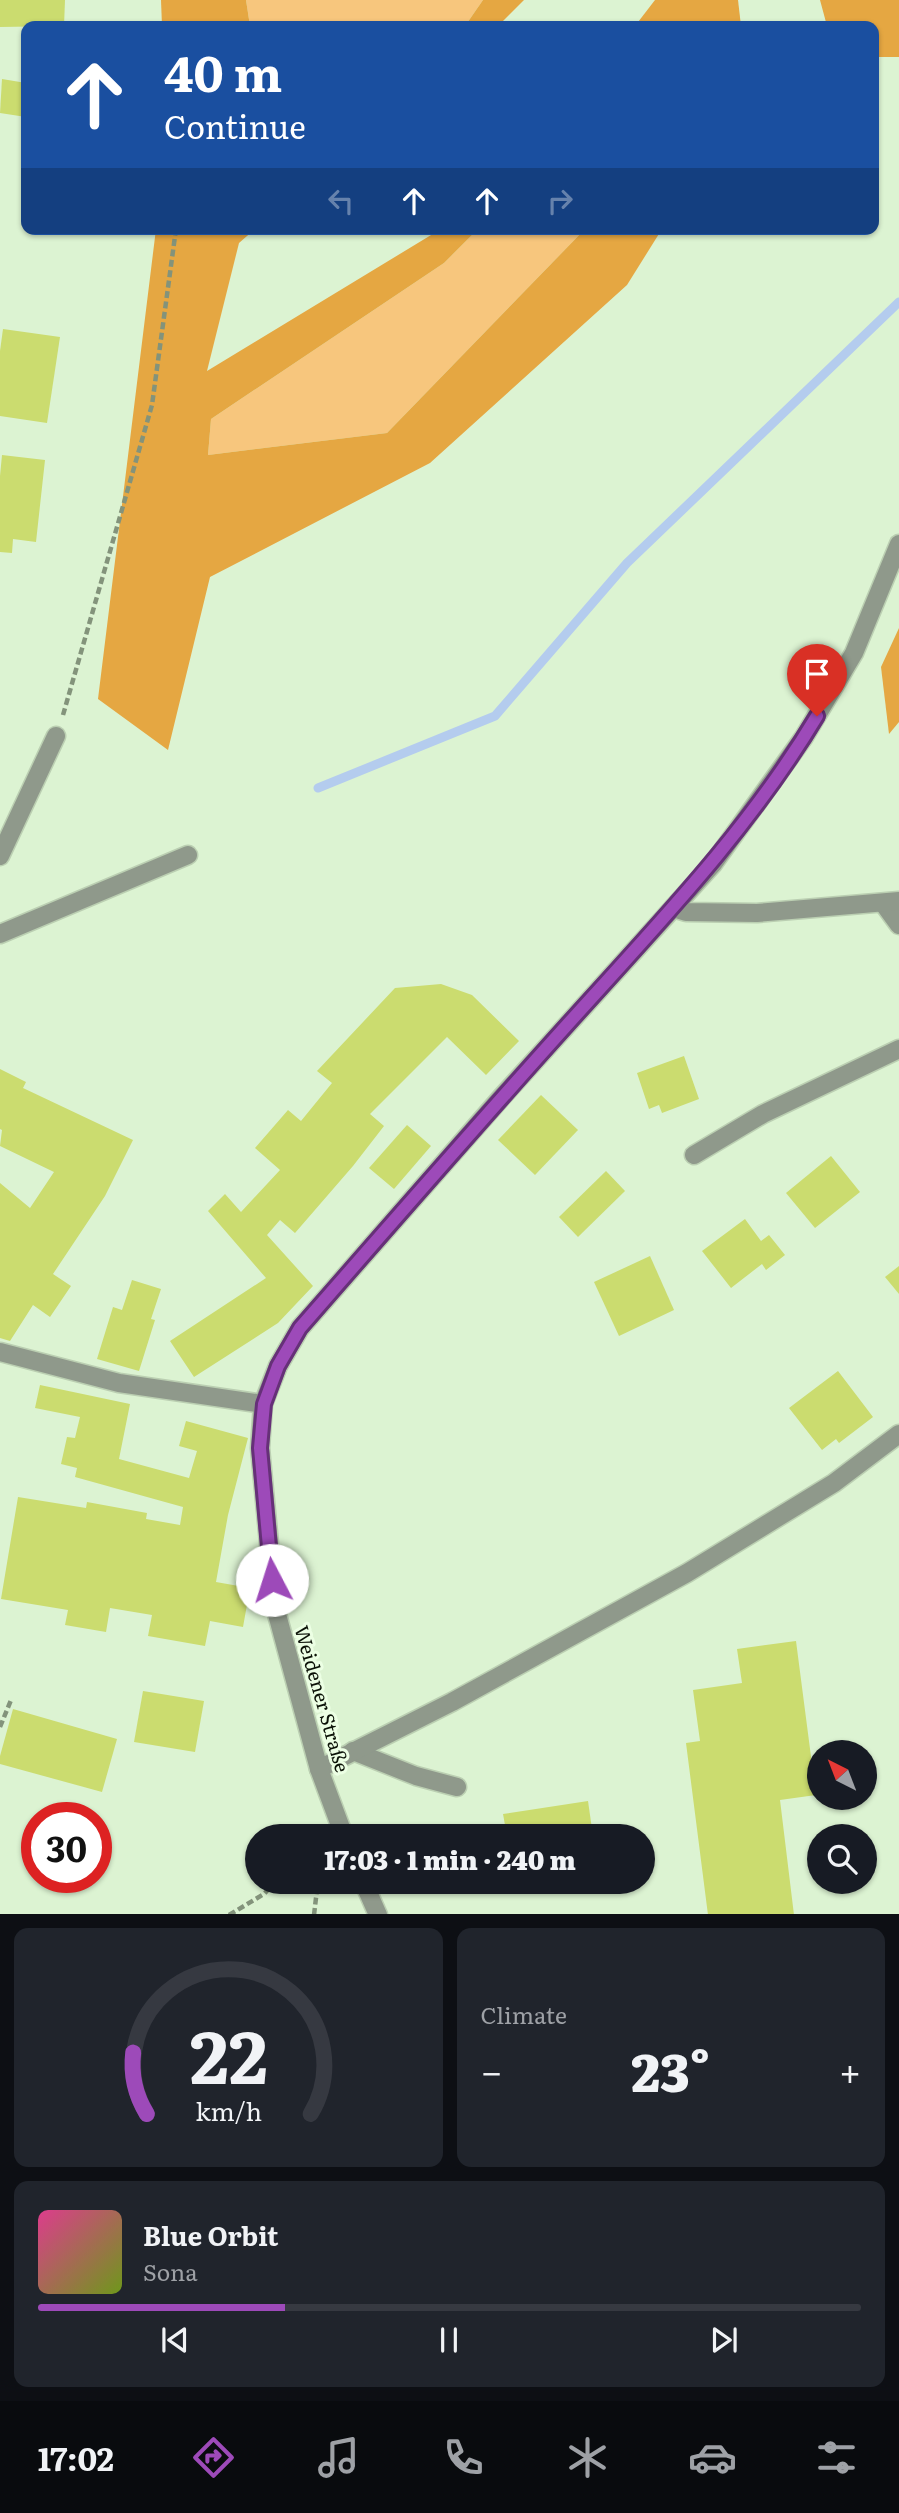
<!DOCTYPE html>
<meta charset="utf-8">
<style>
:root{--surface:#171b24;--page:#20242c;--text:#f1f3f6;--muted:#9ea1a6;--line:#363941;--accent:#9d4ab9}
body{margin:0;font-family:Literata,serif;background:var(--page);color:var(--text);height:100vh;display:flex;flex-direction:column;font-size:26px;white-space:nowrap}
*{box-sizing:border-box;margin:0}
p{font-size:23px;color:var(--muted)}
.icon{flex:none;width:38px;height:38px;fill:none;stroke:currentColor;stroke-width:2;stroke-linecap:round;stroke-linejoin:round}
.map{position:relative;height:1914px;overflow:hidden}
.panel{display:flex;flex-direction:column;gap:14px;padding:14px;background:#0d0f14;flex:1}
.panel>*{flex:none}
.guide{position:absolute;left:21px;top:21px;width:858px;height:214px;border-radius:14px;box-shadow:0 2px 5px #0004;background:#1a4fa0;color:#fff;overflow:hidden}
.needle{width:46px;rotate:318deg}
.buttons{position:absolute;left:807px;top:1740px;display:grid;gap:14px}
.buttons a{display:grid;place-items:center;width:70px;height:70px;border-radius:50%;background:var(--surface);box-shadow:0 2px 5px #0004;font-size:35px}
.speed{position:absolute;left:21px;top:1802px;display:flex;gap:14px;font-size:35px;font-weight:700;text-align:center}
.speed>*{display:grid;place-content:center;width:91px;height:91px;border-radius:50%;background:var(--surface);box-shadow:0 2px 5px #0004;line-height:1}
.speed .limit{border:10px solid #d22;background:#fff;color:#111}
.pin{position:absolute;display:grid;place-items:center;width:60px;height:60px;color:#fff;margin:-72px -30px;border-radius:50% 50% 50% 0;rotate:-45deg;box-shadow:0 0 7px #0007}
.pin .icon{rotate:45deg}
.me{position:absolute;width:77px;margin:-38px;rotate:355deg;stroke-linejoin:round;filter:drop-shadow(0 0 5px #0008)}
.turn{display:flex;align-items:center;gap:24px;height:147px;padding:0 28px;font-size:32px}
.turn .icon{width:91px;height:91px;stroke-width:2.5}
.turn b{display:block;font-size:49px;line-height:60px}
.lanes{display:flex;align-items:center;height:66px;padding:0 28px;background:#0003;justify-content:center;gap:35px;direction:ltr}
.lanes .off{opacity:.35}
.big{font-size:52px;font-weight:800;line-height:1.1}
.panel .widget{flex:1;display:flex;flex-direction:column;justify-content:center;gap:10px;min-width:0;padding:0 24px;border-radius:14px;background:var(--page)}
.panel .dial{align-items:center;gap:0}
.dial svg{height:182px;overflow:visible;fill:none;stroke:var(--line);stroke-width:7;stroke-linecap:round;text-anchor:middle}
.dial text{fill:var(--text);stroke:none}
.song{display:flex;align-items:center;gap:21px}
.cover{width:84px;height:84px;border-radius:10px;background:linear-gradient(135deg,hsl(330 70% 55%),hsl(80 70% 35%))}
.played{height:7px;border-radius:4px;background:linear-gradient(90deg,var(--accent) 30%,var(--line) 30%)}
.keys{display:flex;justify-content:space-around;direction:ltr}
.heat{display:flex;justify-content:space-between;align-items:center;font-size:38px;direction:ltr}
.panel .tiles{flex:1;display:grid;gap:14px;grid-template-columns:1fr 1fr}
.widget:last-child{grid-column:span 2}
.trip{position:absolute;left:245px;top:1824px;width:410px;height:70px;border-radius:35px;background:var(--surface);box-shadow:0 2px 5px #0004;font-weight:800;line-height:70px;text-align:center}
.dock{display:flex;height:112px;justify-content:space-around;align-items:center;background:#090b0e;color:var(--muted)}
.dock .icon{width:49px;height:49px}
.dock .on{color:var(--accent)}
.dock b{font-size:32px;color:var(--text)}
.map>svg:first-child{display:block}
</style>
<div class="map">
<svg width="899" height="1915" viewBox="0 0 899 1915">
<rect width="100%" height="100%" fill="#dcf3d2"/>
<g fill="#f7c67d">
<path d="M246,0H483L465,26H250Z"/>
<path d="M478,229H585L387,433L208,455L211,419L444,263Z"/>
</g>
<g fill="#e5a742">
<path d="M161,0H246L250,26H162Z"/>
<path d="M483,0H524L498,26H465Z"/>
<path d="M655,0H738L741,26H635Z"/>
<path d="M820,0H899V57H873V26H827Z"/>
<path d="M156,229H255L239,243L207,371L441,229H478L444,263L211,419L208,455L387,433L585,229H662L627,285L430,463L210,577L168,750L98,699Z"/>
<path d="M899,628V722L889,734L881,667Z"/>
</g>
<g fill="none" stroke-linecap="round" stroke-linejoin="round">
<path stroke="#b4ccee" stroke-width="9" d="M318,788L495,716L627,563L899,302"/>
</g>
<g fill="#cbdc6f">
<path d="M0,0H65L64,26L0,27Z"/>
<path d="M2,79L26,83V117L0,113Z"/>
<path d="M3,329L60,337L47,423L0,416V351Z"/>
<path d="M2,455L45,460L36,542L13,539L12,553L0,552V476Z"/>
<path d="M441,984L472,995L519,1041L486,1075L447,1037L370,1114L384,1126L353,1166L295,1233L280,1220L267,1235L313,1286L278,1323L194,1377L170,1341L266,1278L208,1211L225,1194L241,1212L280,1170L255,1148L288,1110L301,1121L332,1083L317,1071L395,988Z"/>
<path d="M684,1056L699,1099L662,1113L659,1105L649,1109L637,1073Z"/>
<path d="M0,1069L26,1082L23,1088L133,1140L105,1196L53,1274L71,1286L50,1317L33,1305L10,1341L0,1338V1183L30,1208L54,1172L0,1146L2,1130L0,1129Z"/>
<path d="M541,1095L578,1130L535,1175L498,1140Z"/>
<path d="M407,1125L431,1146L394,1189L369,1168Z"/>
<path d="M831,1156L860,1192L815,1228L786,1193Z"/>
<path d="M606,1171L625,1191L578,1237L559,1217Z"/>
<path d="M745,1219L761,1241L769,1235L785,1255L766,1270L762,1264L731,1288L702,1251Z"/>
<path d="M650,1256L674,1310L619,1336L594,1282Z"/>
<path d="M899,1266V1294L885,1277Z"/>
<path d="M132,1280L161,1289L151,1319L155,1320L139,1371L97,1359L113,1307L122,1310Z"/>
<path d="M838,1371L873,1417L839,1443L836,1439L822,1450L789,1408Z"/>
<path d="M40,1385L130,1404L119,1459L189,1478L197,1451L179,1446L186,1421L248,1438L228,1515L216,1582L250,1588L243,1627L210,1621L205,1646L148,1636L152,1615L110,1608L106,1632L65,1625L68,1610L1,1599L18,1497L86,1508L87,1502L147,1513L146,1519L180,1525L183,1507L75,1477L77,1468L61,1464L67,1437L75,1438L80,1417L35,1408Z"/>
<path d="M796,1641L816,1795L780,1800L794,1915H708L686,1743L700,1741L693,1690L742,1683L737,1649Z"/>
<path d="M143,1691L204,1701L195,1752L134,1742Z"/>
<path d="M13,1709L117,1739L102,1792L0,1764V1756Z"/>
<path d="M588,1801L593,1836H507L503,1814Z"/>
</g>
<g fill="none" stroke-linecap="round" stroke-linejoin="round">
<defs>
<g id="minor">
<path d="M0,856L56,736"/>
<path d="M883,903L899,925"/>
<path d="M673,908L686,912L757,913L899,901"/>
<path d="M0,934L188,855"/>
<path d="M694,1155L763,1114L899,1049"/>
<path d="M0,1352L119,1383L263,1404"/>
<path d="M353,1751L416,1776L457,1787"/>
<path d="M319,1769L452,1702L687,1573L834,1483L899,1434"/>
<path d="M344,1836L319,1769L275,1607L260,1448L263,1404L278,1366L300,1328L500,1099L713,864L804,737L854,653L899,544"/>
<path d="M363,1881L378,1915"/>
</g>
</defs>
<use href="#minor" stroke="#bbcfb2" stroke-width="21"/>
<g stroke="#83937b" stroke-width="4.5" stroke-dasharray="7 3.5" stroke-linecap="butt">
<path d="M63,715L152,405L176,229"/>
<path d="M0,1727L11,1700"/>
<path d="M229,1915L264,1894L276,1881"/>
<path d="M314,1915L318,1881"/>
</g>
<use href="#minor" stroke="#8f998b" stroke-width="18"/>
</g>
<g fill="none" stroke-linecap="round" stroke-linejoin="round">
<defs>
<path id="route" d="M272,1580L260,1448L264,1404L278,1366L300,1328C389,1226 477,1125 567,1025C656,926 748,831 817,716"/>
</defs>
<use href="#route" stroke="#663078" stroke-width="18"/>
<use href="#route" stroke="#9d4ab9" stroke-width="12"/>
</g>
<g text-anchor="middle" stroke-width="6" stroke-linejoin="round" paint-order="stroke">
<g font-size="19" fill="#0b1207" stroke="#ecffe4">
<text transform="translate(322 1699) rotate(74)" y="7">Weidener Straße</text>
</g>
</g>
</svg>
<div class="buttons">
<a><svg class="needle" viewBox="-14 -14 28 28"><path d="M0-13l5 13h-10z" fill="#e53935"/><path d="M0 13l5-13h-10z" fill="#9ea1a6"/></svg></a>
<a><svg class="icon" aria-label="search" viewBox="0 0 24 24"><circle cx="10" cy="10" r="6"/><path d="M15 15l6 6"/></svg></a>
</div>
<div class="speed"><div class="limit">30</div></div>
<div class="pin" style="left:817px;top:716px;background:#d93025"><svg class="icon" aria-label="arrive" viewBox="0 0 24 24"><path d="M6 21V4h12l-3 4 3 4H6"/></svg></div>
<svg class="me" style="left:272px;top:1580px" viewBox="-20 -20 40 40"><circle r="19" fill="#fff"/><path d="M0-13L10 11 0 6-10 11z" fill="#9d4ab9"/></svg>
<div class="trip">17:03 · 1 min · 240 m</div>
<div class="guide">
<div class="turn"><svg class="icon" aria-label="ahead" viewBox="0 0 24 24"><path d="M12 20V5M6 11l6-6 6 6"/></svg><div><b>40 m</b>Continue</div></div>
<div class="lanes"><svg class="icon off" aria-label="left" viewBox="0 0 24 24"><path d="M17 20v-9H6M10 6l-5 5 5 5"/></svg><svg class="icon" aria-label="ahead" viewBox="0 0 24 24"><path d="M12 20V5M6 11l6-6 6 6"/></svg><svg class="icon" aria-label="ahead" viewBox="0 0 24 24"><path d="M12 20V5M6 11l6-6 6 6"/></svg><svg class="icon off" aria-label="right" viewBox="0 0 24 24"><path d="M7 20v-9h11M14 6l5 5-5 5"/></svg></div>
</div>
</div>
<section class="panel">
<div class="tiles">
<div class="widget dial"><svg viewBox="0 0 100 80">
<path d="M14 69A42 42 0 1 1 86 69"/>
<path d="M14 69A42 42 0 0 1 8 42" stroke="#9d4ab9"/>
<text x="50" y="56" font-size="32" font-weight="700">22</text>
<text x="50" y="72" font-size="11">km/h</text>
</svg></div>
<div class="widget"><p>Climate</p>
<div class="heat"><a>−</a><b class="big">23°</b><a>+</a></div>
</div>
<div class="widget">
<div class="song"><i class="cover"></i><div><b>Blue Orbit</b><p>Sona</p></div></div>
<div class="played"></div>
<div class="keys"><svg class="icon" aria-label="previous" viewBox="0 0 24 24"><path d="M18 5L8 12l10 7zM5 5v14"/></svg><svg class="icon" aria-label="pause" viewBox="0 0 24 24"><path d="M8 5v14M16 5v14"/></svg><svg class="icon" aria-label="next" viewBox="0 0 24 24"><path d="M6 5l10 7-10 7zM19 5v14"/></svg></div>
</div>
</div>
</section>
<nav class="dock">
<b>17:02</b>
<svg class="icon on" aria-label="directions" viewBox="0 0 24 24"><path d="M12 3l9 9-9 9-9-9zM9 14v-3h6M13 9l2 2-2 2"/></svg>
<svg class="icon" aria-label="music" viewBox="0 0 24 24"><path d="M9 18V5l10-2v13"/><circle cx="6" cy="18" r="3"/><circle cx="16" cy="16" r="3"/></svg>
<svg class="icon" aria-label="phone" viewBox="0 0 24 24"><path d="M5 4h4l2 5-3 2q2 4 5 5l2-3 5 2v4C11 20 4 13 5 4z"/></svg>
<svg class="icon" aria-label="climate" viewBox="0 0 24 24"><path d="M12 3v18M4 7l16 10M4 17L20 7"/></svg>
<svg class="icon" aria-label="car" viewBox="0 0 24 24"><path d="M5 17H2v-5l4-1 3-4h7l3 4 3 1v5h-3M9 17h6M6 11h13"/><circle cx="7" cy="17" r="2"/><circle cx="17" cy="17" r="2"/></svg>
<svg class="icon" aria-label="filters" viewBox="0 0 24 24"><path d="M4 7h16M4 17h16"/><circle cx="9" cy="7" r="2"/><circle cx="15" cy="17" r="2"/></svg>
</nav>
